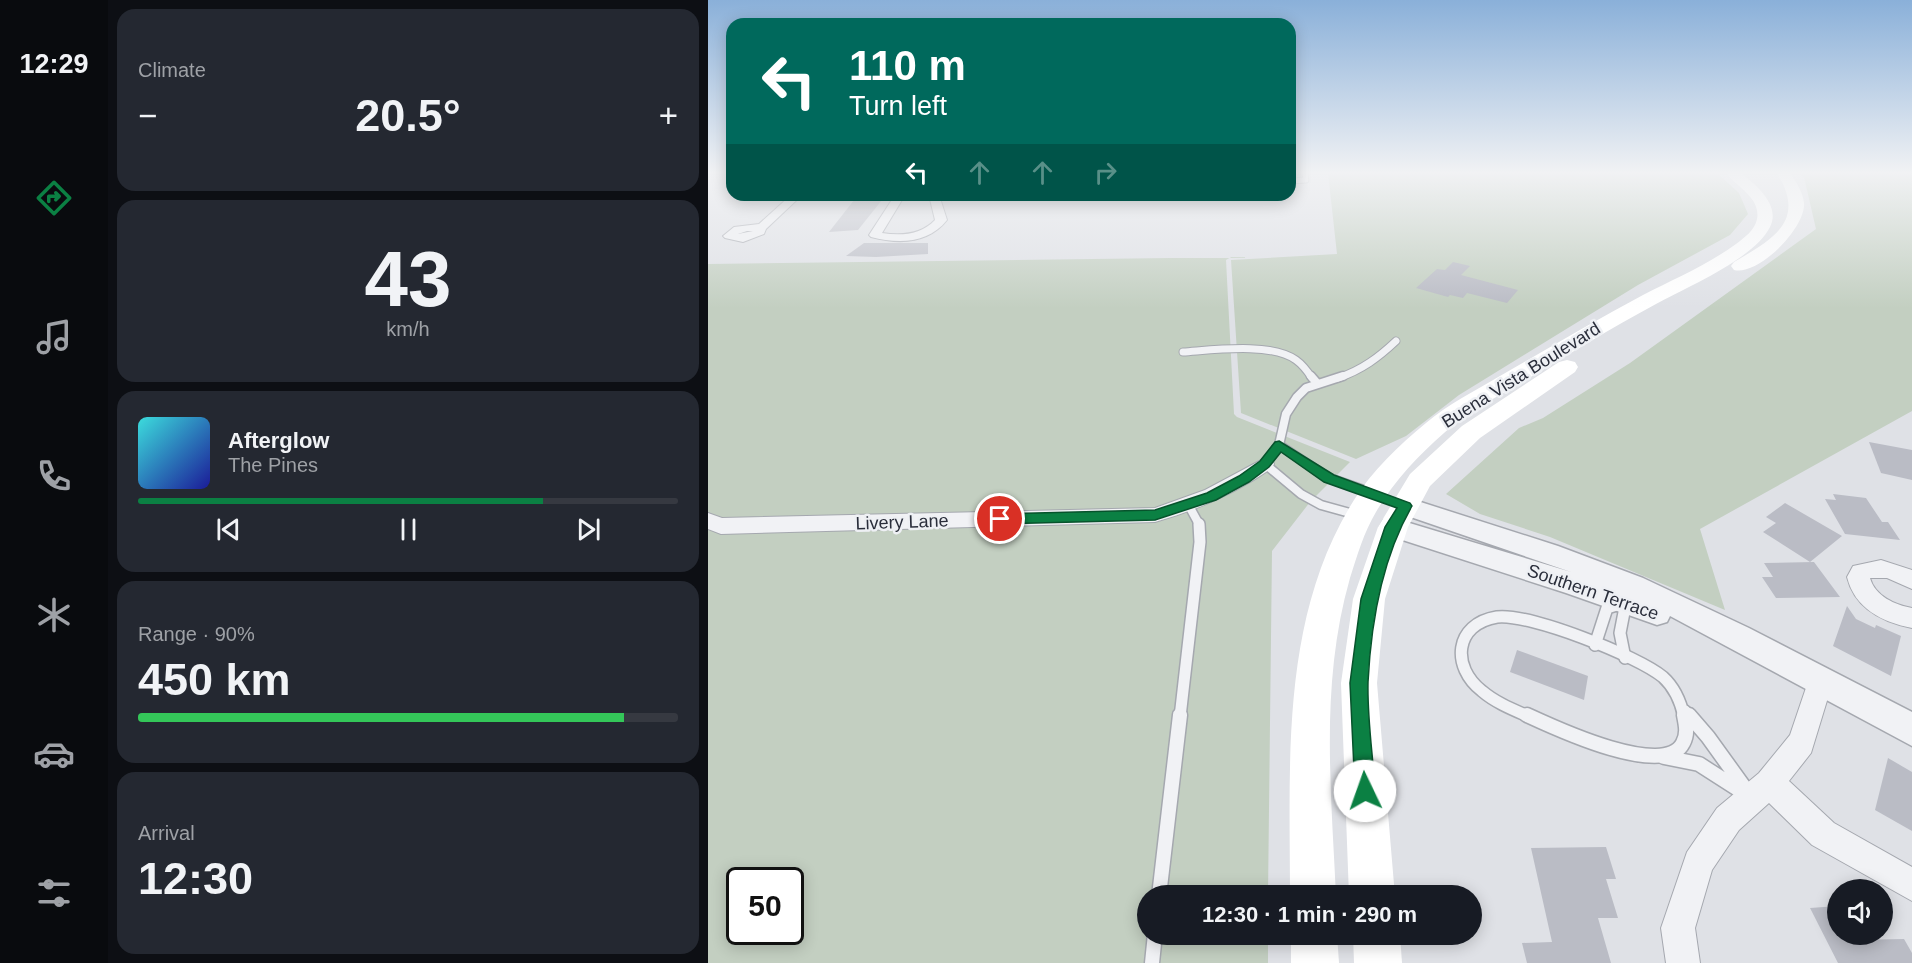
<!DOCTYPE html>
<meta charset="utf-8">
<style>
:root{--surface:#171b24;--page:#242831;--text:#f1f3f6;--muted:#9ea1a6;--line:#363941;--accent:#0b8043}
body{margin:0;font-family:Helvetica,sans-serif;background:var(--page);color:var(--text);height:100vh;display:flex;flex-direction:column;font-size:22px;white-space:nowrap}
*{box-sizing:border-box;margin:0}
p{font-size:20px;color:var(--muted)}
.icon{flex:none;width:33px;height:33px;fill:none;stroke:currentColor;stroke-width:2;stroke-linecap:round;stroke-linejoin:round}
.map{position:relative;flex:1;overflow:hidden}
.drawer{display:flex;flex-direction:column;gap:9px;padding:9px;background:#0d0f14;width:600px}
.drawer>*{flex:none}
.hud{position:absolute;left:18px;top:18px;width:570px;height:183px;border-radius:18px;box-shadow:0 3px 15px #0003;background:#00695c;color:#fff;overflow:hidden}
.tools{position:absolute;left:1119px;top:879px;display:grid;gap:12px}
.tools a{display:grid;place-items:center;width:66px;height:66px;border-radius:50%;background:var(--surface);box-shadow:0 3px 15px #0003;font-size:30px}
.speed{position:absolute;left:18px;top:867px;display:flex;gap:12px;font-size:30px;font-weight:700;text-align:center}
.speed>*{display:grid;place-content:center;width:78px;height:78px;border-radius:50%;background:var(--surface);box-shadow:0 3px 15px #0003;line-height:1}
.speed .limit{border:3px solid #111;border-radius:9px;background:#fff;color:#111}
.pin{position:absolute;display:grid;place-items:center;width:51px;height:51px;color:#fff;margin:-26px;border:3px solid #fff;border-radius:50%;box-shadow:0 2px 6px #0007}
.me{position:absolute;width:66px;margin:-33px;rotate:357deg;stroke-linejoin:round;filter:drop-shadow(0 0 4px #0008)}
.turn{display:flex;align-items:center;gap:21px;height:126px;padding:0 24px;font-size:27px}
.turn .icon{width:78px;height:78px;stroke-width:2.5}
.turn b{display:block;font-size:42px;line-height:51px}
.lanes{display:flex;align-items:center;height:57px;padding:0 24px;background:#0003;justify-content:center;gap:30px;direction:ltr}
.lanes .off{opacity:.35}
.big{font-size:45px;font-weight:700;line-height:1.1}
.drawer .widget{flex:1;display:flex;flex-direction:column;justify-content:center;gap:9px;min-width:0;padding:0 21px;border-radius:18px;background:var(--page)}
.drawer .dial{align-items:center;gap:0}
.dial b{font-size:78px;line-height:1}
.song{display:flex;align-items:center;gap:18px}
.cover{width:72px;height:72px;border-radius:9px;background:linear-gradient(135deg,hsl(180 70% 55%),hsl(240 70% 35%))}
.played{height:6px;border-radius:3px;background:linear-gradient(90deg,var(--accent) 75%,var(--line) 75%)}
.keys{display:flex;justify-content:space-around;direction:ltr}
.heat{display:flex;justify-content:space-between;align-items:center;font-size:33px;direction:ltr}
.charge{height:9px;border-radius:4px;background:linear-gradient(90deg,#34c759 90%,var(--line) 0)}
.trip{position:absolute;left:429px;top:885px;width:345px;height:60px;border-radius:30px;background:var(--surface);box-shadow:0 3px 15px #0003;font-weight:700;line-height:60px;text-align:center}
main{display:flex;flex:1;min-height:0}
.menu{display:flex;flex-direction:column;width:108px;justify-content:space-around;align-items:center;background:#090b0e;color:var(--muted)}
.menu .icon{width:42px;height:42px}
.menu .active{color:var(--accent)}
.menu b{font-size:27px;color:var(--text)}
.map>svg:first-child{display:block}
</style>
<main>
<nav class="menu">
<b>12:29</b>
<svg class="icon active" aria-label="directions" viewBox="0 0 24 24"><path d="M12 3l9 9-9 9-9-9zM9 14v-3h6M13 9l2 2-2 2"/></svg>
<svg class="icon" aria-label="music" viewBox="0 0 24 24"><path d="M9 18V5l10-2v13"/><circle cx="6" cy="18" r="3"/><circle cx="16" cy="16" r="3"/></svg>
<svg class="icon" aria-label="phone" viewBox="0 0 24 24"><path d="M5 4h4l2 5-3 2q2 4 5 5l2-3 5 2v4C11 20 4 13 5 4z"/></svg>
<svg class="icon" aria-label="climate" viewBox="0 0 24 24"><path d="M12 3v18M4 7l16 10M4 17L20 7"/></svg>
<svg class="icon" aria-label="car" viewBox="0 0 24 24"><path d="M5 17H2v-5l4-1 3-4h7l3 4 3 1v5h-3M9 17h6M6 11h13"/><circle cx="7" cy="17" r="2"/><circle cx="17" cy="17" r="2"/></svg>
<svg class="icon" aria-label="filters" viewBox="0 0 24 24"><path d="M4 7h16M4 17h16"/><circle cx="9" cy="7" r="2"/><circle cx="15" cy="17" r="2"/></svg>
</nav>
<section class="drawer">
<div class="widget"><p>Climate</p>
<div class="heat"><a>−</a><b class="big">20.5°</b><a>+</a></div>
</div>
<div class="widget dial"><b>43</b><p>km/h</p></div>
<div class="widget">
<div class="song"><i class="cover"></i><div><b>Afterglow</b><p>The Pines</p></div></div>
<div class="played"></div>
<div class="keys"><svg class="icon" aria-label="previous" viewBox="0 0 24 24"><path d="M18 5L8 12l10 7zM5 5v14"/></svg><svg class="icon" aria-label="pause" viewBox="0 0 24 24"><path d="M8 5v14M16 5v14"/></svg><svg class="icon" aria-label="next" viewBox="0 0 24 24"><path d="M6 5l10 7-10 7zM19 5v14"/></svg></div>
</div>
<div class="widget"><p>Range · 90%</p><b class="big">450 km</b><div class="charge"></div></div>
<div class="widget"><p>Arrival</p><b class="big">12:30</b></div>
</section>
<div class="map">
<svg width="1204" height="963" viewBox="0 0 1204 963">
<rect width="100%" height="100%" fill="#dfe1e6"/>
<g fill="#c3cfc1" fill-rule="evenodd">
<path d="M620,173H1009L1031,193L1040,214L1022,235L930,285L751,395L698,436L648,459L533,413L523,260L629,254Z"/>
<path d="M1091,173H1204V411L992,529L1017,610L842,537L772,514L738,494L811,428L835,418L922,363L1108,229L1096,177Z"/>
<path d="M523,257L518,260L526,414L529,417L642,462L602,502L564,551L560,895L440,896V934L560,935V963H0V264L538,257ZM32,880H82V932H32Z"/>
</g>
<g fill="#babcc5">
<path d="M150,195H178L150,230L121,232Z"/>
<path d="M156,243H220V254L168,257L138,256Z"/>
<path d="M745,262L762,266L753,275L810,290L799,303L759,293L755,298L742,295L740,297L708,288L729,269L737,270Z"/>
<path d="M1161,442L1204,450V480L1173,473Z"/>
<path d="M1125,494L1158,498L1174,522H1180L1192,540L1137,534L1117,499L1128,500Z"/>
<path d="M1077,503L1134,536L1102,562L1055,532L1068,523L1058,517Z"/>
<path d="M1106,562L1132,597L1068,598L1054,577H1065L1056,563Z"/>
<path d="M1139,606L1148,619L1167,628L1168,625L1193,636L1183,676L1125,646Z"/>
<path d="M809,650L880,676L876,700L802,672Z"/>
<path d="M1180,758L1204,772V831L1167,810Z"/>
<path d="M898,847L908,879H898L910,918H890L903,963H819L814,943L844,942L823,848Z"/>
<path d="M1130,906V934H1143L1146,940L1196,939L1204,953V963H1130L1102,908Z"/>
</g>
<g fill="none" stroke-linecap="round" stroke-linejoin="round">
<defs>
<path id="service-far4" d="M582,181L598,180L597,173"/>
<g id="service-far3">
<path d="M475,352C505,350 563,342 588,360C595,365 600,372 604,378"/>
<path d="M630,378C654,370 671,357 688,341"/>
</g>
<g id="service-far2">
<path d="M603,376L609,383"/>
<path d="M635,376L598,388L589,397L578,414L571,445L557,464L593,494L613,505L649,515"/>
<path d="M571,445L621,478L664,493"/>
<path d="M480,504L492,526"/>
</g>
<g id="service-far1">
<path d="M887,645L899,608L918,602L912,633L917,658"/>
<path d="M977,711L982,717"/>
<path d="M472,717L492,542L491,524"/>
<path d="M822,717C806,710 788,703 774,691C743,667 746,624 789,617C821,613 930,656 955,677C966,687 973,703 976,717"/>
</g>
<g id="service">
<path d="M819,715C845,727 957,780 975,743C980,734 978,725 976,715"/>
<path d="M956,757L991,764L1044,798L1000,737L981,715"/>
<path d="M451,896L472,715"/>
<path d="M444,963L447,934"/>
</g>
<g id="minor">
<path d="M83,195H94L58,229L56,234L35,242L17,238L15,236L26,227L51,224ZM39,231H45L30,234Z"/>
<path d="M187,195H197L174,233C193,236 213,235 227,220L221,195H231L239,220C220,244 190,244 163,237L161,235Z"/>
<path d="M557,458L564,460L566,464L564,468C527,494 489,510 447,522L13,534L0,529V513L14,518L447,508L497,490Z"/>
<path d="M1173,560L1204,570V589L1179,578H1162C1167,596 1187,605 1204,608V628C1174,622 1147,609 1139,577L1145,566Z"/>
<path d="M1112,669L1121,673L1125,681L1103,753L1081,781L1126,823L1204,867V901L1104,845L1061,803L1031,830L1004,870L987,928L992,963H958L953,928L979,852L1009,808L1051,773L1082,735L1103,673Z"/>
</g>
<path id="tertiary" d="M697,497L850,546L935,578L1041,628L1204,712V746L962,616L959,622L949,625L858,593L676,534L672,527L676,520L685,518L863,572L688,512L685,506L688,500Z"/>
</defs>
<use href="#service-far4" stroke="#a5a8af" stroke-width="7"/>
<use href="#service-far3" stroke="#a5a8af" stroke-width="9"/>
<use href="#service-far2" stroke="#a5a8af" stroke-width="11"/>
<use href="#service-far1" stroke="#a5a8af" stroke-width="14"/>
<use href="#service" stroke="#a5a8af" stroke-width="17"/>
<use href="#minor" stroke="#a5a8af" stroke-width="2"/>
<use href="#tertiary" stroke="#a5a8af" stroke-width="3"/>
<use href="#service-far4" stroke="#f1f2f5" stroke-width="5"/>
<use href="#service-far3" stroke="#f1f2f5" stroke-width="7"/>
<use href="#service-far2" stroke="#f1f2f5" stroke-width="8"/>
<use href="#service-far1" stroke="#f1f2f5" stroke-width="11"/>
<use href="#service" stroke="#f1f2f5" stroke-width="14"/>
<use href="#minor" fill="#f1f2f5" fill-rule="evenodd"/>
<use href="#tertiary" fill="#f1f2f5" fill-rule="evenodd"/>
<g fill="#fff" fill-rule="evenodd">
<path d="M1018,173H1033C1048,185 1073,205 1062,227C1046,259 979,287 948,304C903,328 860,355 816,381C789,397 760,411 736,433C711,455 685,482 668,512C656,532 649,556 642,578C612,683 623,788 628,896H582C582,763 572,618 646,500C664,471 691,445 718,423C740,404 767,391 792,376C839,349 886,321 935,295C966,279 999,265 1028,244C1036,238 1047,230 1049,219C1053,198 1029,187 1018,173Z"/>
<path d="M1069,173H1082C1088,182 1095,192 1096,203C1098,228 1050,276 1026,270L1023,266L1026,262C1065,239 1099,221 1069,173Z"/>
<path d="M859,360L867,362L870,367L867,372L772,438L722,486L700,527L677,599L669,683L687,896H641L633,683L645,599L670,527L702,474L754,426L851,362Z"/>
<path d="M583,934H629L631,963H583Z"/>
<path d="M645,934H692L694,963H646Z"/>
</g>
</g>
<linearGradient id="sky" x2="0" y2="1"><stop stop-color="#8ab0d9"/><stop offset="0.56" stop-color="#f1f2f4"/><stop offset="1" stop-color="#f1f2f4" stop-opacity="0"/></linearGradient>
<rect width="1204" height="308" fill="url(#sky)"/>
<path fill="#0b8043" stroke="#07532c" stroke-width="1.5" d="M571,441L626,475L702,503L704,506C674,558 663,622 660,682C659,718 665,755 667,791L664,799L657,802L650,799L647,791L642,683L653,599L677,527L689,508L616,482L573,452L561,467L541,482L508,500L447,520L292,524L285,519L292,514L447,510L499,493L531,476L552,461L567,442Z"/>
<g text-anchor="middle" stroke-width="5" stroke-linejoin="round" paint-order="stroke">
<g font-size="18" fill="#2a2e3b" stroke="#eef0f4">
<text transform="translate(813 375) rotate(-32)" y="6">Buena Vista Boulevard</text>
<text transform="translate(194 522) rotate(-2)" y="6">Livery Lane</text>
<text transform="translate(885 592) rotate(19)" y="6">Southern Terrace</text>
</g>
</g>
</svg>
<div class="tools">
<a><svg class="icon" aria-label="sound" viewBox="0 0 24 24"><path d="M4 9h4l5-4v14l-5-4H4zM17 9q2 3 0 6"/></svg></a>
</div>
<div class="speed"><div class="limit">50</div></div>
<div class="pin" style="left:292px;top:519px;background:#d93025"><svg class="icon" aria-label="arrive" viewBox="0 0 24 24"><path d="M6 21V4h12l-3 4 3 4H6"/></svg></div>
<svg class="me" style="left:657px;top:791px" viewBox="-20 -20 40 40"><circle r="19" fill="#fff"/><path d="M0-13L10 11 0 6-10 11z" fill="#0b8043"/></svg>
<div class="trip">12:30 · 1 min · 290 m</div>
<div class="hud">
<div class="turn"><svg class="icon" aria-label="left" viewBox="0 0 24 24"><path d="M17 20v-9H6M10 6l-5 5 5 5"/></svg><div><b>110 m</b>Turn left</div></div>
<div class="lanes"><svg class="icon" aria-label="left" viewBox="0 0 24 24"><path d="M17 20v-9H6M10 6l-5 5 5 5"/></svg><svg class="icon off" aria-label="ahead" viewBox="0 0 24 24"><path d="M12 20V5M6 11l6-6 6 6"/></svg><svg class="icon off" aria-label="ahead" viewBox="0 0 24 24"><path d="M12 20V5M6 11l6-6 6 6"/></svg><svg class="icon off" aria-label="right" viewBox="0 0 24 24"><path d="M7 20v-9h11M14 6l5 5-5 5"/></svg></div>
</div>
</div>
</main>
